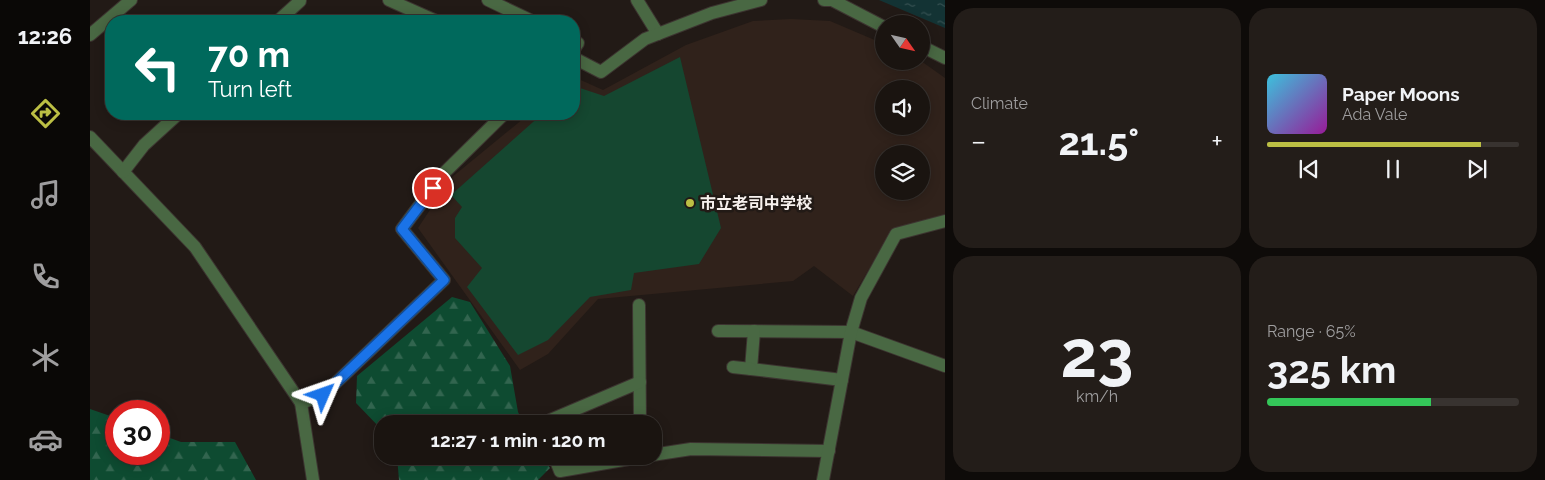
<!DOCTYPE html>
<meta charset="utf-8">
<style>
:root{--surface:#1a1410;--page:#231d19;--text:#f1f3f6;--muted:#9f9e9f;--line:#383330;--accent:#bcbf44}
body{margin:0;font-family:Raleway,"Noto Sans JP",sans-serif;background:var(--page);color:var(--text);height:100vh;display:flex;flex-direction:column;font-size:19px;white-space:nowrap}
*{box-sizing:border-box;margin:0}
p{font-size:16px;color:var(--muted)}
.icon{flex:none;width:28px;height:28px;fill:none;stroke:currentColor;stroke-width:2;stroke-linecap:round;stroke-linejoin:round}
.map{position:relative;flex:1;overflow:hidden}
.drawer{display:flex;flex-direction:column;gap:8px;padding:8px;background:#0e0b09;width:600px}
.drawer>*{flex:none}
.hud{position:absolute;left:15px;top:15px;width:475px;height:105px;border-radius:20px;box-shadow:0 2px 12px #0003,0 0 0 1px var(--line);background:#00695c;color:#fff;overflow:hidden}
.needle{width:32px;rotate:124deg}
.fabs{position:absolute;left:785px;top:15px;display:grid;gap:10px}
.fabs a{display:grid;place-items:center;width:55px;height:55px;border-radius:50%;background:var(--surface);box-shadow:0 2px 12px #0003,0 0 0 1px var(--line);font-size:25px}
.speed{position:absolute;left:15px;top:400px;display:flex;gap:10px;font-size:25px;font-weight:700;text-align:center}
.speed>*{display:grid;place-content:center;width:65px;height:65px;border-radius:50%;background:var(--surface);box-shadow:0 2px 12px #0003,0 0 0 1px var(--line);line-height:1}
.speed .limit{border:8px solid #d22;background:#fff;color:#111}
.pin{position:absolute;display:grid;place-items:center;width:42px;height:42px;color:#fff;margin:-21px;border:2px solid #fff;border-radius:50%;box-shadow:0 1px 5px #0007}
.me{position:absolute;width:55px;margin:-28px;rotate:47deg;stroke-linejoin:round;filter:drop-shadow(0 0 4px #0008)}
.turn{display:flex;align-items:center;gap:18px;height:105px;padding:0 20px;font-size:22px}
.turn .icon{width:65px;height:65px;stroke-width:2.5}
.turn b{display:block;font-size:35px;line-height:42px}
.big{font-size:38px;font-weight:700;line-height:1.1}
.drawer .widget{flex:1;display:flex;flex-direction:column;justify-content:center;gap:8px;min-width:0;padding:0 18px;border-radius:20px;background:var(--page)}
.drawer .dial{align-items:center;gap:0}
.dial b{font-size:65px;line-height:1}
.song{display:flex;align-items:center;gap:15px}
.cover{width:60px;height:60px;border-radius:8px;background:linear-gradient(135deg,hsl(190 70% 55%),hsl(300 70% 35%))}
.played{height:5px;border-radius:2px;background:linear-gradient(90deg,var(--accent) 85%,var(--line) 85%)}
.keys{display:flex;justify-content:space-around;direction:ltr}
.heat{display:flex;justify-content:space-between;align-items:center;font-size:28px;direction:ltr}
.charge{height:8px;border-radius:4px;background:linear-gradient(90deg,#34c759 65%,var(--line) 0)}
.drawer .tiles{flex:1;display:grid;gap:8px;grid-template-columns:repeat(2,1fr)}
.trip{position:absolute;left:284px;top:415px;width:288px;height:50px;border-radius:20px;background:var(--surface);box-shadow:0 2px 12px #0003,0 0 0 1px var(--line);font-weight:700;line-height:50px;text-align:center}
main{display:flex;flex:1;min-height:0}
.menu{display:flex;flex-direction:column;width:90px;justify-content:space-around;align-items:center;background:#0a0806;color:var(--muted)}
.menu .icon{width:35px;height:35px}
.menu .current{color:var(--accent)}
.menu b{font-size:22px;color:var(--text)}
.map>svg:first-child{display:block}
</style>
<main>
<nav class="menu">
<b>12:26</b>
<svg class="icon current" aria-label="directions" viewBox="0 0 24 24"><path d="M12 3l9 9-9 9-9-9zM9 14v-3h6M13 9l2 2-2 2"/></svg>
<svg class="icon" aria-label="music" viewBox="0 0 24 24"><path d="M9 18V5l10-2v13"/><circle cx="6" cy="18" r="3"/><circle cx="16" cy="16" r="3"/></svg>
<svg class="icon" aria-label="phone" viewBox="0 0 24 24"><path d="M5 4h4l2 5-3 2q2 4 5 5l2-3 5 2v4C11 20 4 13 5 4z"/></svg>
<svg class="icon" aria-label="climate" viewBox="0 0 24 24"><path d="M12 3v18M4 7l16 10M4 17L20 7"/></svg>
<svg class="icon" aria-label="car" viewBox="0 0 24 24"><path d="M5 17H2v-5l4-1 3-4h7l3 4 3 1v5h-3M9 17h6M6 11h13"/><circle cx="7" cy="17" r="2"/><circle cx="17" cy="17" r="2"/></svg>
</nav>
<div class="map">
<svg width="855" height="480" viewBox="0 0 855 480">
<defs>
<pattern id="forest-firs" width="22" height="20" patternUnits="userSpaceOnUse" patternTransform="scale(1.25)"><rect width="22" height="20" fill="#0e4b31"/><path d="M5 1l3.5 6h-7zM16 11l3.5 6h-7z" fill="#32654f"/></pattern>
<pattern id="water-ripples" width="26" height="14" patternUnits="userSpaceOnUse" patternTransform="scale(1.25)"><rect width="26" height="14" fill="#133334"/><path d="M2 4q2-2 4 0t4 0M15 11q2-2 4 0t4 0" fill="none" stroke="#365152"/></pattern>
</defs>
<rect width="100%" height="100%" fill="#221a16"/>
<path fill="#30221b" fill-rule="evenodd" d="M701,19L740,21L794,44V61H831L855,78V214L802,230L763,296L724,266L703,281L508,299L458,354L430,370L328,228L361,178L439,114H484V77L513,90L596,45L663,21ZM794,89H831V126H794ZM794,154H831V191H794Z"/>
<g fill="url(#forest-firs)">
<path d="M362,297L380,302L420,366L428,412L434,424H292V430L266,403L267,376Z"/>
<path d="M0,409L26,418V454H69V434L91,442H145L166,480H0Z"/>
<path d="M307,456H452L460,468L448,480H309Z"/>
</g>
<path fill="#154730" d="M590,57L631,228L609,264L544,273L541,290L500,297L458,340L428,355L377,287L392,268L365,238V218L372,207L361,195L452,114H484V86L514,96Z"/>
<path fill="url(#water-ripples)" d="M789,0H855V28Z"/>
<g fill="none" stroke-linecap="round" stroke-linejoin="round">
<defs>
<g id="minor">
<path d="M299,0L346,21"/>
<path d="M398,0L442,21"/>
<path d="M547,0L568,34"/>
<path d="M734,0H742L794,27"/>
<path d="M188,21L210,1"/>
<path d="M0,35L41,0"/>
<path d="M484,41L488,43L484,49"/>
<path d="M831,46L855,58"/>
<path d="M484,58L511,72L555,39L622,13L671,0"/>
<path d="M0,137L105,247L211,403L223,480"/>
<path d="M33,172L54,145L88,114"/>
<path d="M549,305L550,424"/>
<path d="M628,331L761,332L855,366"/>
<path d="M664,331L661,369L752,380"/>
<path d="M643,367L661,369"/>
<path d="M211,403L233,395L354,280L312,229L353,174L414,114"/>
<path d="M451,424L550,382"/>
<path d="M562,455L601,449L739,451"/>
<path d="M464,456L470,471L556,456"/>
<path d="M733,480L761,332L771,298L806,234L855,221"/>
</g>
</defs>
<use href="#minor" stroke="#3c3430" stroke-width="14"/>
<use href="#minor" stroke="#496843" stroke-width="12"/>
</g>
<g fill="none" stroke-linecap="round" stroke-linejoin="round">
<defs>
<path id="route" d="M233,395L354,280L312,229L343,188"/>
</defs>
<use href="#route" stroke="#114b97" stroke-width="12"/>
<use href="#route" stroke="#1a73e8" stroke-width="9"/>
</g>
<circle fill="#bcbf44" stroke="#221a16" stroke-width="2" cx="600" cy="203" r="5"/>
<g text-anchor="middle" stroke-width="5" stroke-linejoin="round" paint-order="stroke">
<g font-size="16" font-weight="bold" fill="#f7f1ee" stroke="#221a16" text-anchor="start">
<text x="610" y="209">市立老司中学校</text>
</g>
</g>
</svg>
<div class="fabs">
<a><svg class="needle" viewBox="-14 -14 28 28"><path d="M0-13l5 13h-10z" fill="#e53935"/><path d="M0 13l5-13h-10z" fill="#9f9e9f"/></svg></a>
<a><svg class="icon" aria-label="sound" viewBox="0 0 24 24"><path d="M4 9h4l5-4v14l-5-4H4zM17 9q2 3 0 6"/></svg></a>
<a><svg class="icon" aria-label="layers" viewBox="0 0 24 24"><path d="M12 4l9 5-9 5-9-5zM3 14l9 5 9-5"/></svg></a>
</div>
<div class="speed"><div class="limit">30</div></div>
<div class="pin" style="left:343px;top:188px;background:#d93025"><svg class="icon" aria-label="arrive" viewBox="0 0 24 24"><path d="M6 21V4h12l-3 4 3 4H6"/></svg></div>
<svg class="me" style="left:233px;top:395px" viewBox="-20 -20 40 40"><path d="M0-17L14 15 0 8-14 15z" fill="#1a73e8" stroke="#fff" stroke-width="4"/></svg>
<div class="trip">12:27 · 1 min · 120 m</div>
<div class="hud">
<div class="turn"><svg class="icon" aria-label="left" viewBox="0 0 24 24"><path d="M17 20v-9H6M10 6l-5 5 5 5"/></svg><div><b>70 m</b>Turn left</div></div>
</div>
</div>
<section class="drawer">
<div class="tiles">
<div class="widget"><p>Climate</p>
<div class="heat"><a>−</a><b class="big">21.5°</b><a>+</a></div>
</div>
<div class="widget">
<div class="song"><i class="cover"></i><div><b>Paper Moons</b><p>Ada Vale</p></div></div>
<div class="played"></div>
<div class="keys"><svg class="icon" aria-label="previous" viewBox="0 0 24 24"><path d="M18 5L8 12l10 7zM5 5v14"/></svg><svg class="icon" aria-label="pause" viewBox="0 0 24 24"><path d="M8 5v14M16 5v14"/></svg><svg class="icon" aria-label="next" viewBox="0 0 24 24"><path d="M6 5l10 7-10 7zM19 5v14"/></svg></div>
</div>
<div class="widget dial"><b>23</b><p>km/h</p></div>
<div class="widget"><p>Range · 65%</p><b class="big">325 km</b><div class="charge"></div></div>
</div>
</section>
</main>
